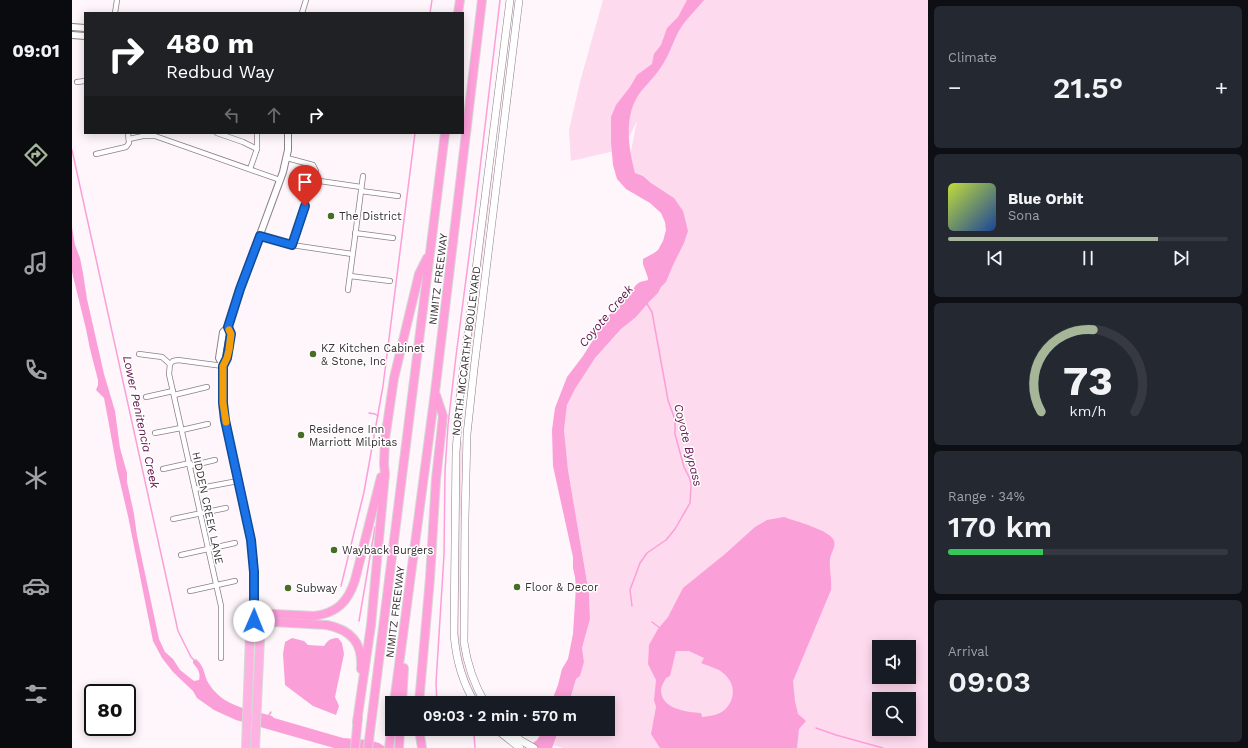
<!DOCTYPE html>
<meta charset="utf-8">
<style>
:root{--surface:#171b24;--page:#242831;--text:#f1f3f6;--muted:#9ea1a6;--line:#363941;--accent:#a5b798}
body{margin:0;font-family:"Work Sans",sans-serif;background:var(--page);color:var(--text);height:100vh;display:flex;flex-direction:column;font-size:15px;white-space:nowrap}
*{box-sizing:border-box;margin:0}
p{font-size:13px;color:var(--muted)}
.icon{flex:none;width:22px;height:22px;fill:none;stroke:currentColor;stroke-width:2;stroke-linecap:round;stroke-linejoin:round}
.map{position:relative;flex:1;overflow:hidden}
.sheet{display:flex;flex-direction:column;gap:6px;padding:6px;background:#0d0f14;width:320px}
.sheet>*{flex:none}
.banner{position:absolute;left:12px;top:12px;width:380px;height:122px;border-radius:0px;box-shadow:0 2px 10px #0003;background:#202124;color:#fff;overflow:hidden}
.fabs{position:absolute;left:800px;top:640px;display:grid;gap:8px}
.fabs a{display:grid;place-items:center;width:44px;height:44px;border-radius:0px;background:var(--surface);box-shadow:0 2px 10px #0003;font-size:20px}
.speed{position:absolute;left:12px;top:684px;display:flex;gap:8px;font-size:20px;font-weight:700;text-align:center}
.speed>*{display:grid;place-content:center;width:52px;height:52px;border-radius:50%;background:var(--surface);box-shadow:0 2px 10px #0003;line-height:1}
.speed .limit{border:2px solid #111;border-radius:6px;background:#fff;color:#111}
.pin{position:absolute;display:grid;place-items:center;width:34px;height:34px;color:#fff;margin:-41px -17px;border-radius:50% 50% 50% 0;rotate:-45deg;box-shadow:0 0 4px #0007}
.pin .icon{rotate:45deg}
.me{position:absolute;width:44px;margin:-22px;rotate:1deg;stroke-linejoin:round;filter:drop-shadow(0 0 3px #0008)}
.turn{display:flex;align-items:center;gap:14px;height:84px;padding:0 16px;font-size:18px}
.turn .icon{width:52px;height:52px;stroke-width:2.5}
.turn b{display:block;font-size:28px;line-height:34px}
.lanes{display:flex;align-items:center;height:38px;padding:0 16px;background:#0003;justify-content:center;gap:20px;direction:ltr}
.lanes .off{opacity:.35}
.big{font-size:30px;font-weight:600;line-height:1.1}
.sheet .widget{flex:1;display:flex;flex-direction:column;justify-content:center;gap:6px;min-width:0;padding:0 14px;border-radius:6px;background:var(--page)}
.sheet .dial{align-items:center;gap:0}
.dial svg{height:104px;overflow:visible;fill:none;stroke:var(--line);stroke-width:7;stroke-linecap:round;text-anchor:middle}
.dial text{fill:var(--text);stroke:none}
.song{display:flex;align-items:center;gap:12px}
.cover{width:48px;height:48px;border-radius:6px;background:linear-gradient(135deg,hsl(70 70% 55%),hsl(220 70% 35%))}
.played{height:4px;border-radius:2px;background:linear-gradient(90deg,var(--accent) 75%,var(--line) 75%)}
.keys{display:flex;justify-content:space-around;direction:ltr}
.heat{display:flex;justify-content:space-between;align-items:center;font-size:22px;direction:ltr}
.charge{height:6px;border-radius:3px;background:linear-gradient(90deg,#34c759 34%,var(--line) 0)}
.trip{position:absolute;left:313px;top:696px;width:230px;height:40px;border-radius:0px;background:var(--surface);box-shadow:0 2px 10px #0003;font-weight:600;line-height:40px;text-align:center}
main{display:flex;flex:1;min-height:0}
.dock{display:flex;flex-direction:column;width:72px;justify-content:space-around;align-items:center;background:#090b0e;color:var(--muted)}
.dock .icon{width:28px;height:28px}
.dock .on{color:var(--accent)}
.dock b{font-size:18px;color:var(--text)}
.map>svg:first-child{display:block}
</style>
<main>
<nav class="dock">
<b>09:01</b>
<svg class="icon on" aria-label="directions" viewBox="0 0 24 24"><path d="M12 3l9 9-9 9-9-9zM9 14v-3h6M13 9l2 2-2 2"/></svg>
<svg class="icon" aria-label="music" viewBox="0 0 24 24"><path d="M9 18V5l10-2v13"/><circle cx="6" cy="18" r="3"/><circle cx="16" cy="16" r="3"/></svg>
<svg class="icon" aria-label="phone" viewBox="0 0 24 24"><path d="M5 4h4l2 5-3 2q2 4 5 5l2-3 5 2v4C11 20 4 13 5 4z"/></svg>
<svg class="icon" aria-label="climate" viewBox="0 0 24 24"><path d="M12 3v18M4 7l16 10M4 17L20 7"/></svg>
<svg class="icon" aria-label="car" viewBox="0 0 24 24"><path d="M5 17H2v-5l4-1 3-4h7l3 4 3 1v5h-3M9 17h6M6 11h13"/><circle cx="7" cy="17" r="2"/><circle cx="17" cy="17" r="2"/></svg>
<svg class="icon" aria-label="filters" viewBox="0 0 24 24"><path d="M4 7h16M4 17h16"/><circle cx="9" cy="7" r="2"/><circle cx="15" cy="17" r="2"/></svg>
</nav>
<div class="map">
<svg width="856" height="748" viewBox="0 0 856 748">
<rect width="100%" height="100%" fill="#fef6fa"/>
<g fill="#fedaee" fill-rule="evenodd">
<path d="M439,0H442L423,155L428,110V91Z"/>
<path d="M531,0H856V748H492L481,745L487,729H536V703H497L504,679L508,676L512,662L510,648L518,619L517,594L496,470L492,430L495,405L503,389L523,358L549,329L564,317L577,302L586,293L589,287L594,282L602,263V198L579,183L571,176L563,173L558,155L565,121L551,149L499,161L497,130L508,82ZM807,647H837V677H807ZM807,699H837V729H807Z"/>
<path d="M419,173H421L397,369H394Z"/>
<path d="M386,442H390L387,617C387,650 392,674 408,703H406L395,684L384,643Z"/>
</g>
<g fill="#fb9fd8" fill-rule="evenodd">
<path d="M615,0H632C625,9 616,17 610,26C602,37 599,52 591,64C585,74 577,82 570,90C551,113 556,146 563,173L571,176L579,183L602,198L611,211L616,231L612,243L602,263L594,282L589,287L586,293L577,302L564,317L549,329L523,358L503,389L495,405L492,430L496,470L517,594L518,619L510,648L512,662L508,676L504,679L497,703H479L486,685L490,669L496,659L501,634L504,587L503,577L501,568V557L481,466L480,430L483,408L495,377L511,356L523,337L529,322L551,303L564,285L568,282L576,280V278L571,264V259L582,253L586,250L591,241L594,230L593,222L589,213L578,203L554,189L545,179L541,165L539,142V117L544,105L558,87L565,75L580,64L582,54L589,45L595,28L606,17Z"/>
<path d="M0,227L3,245L8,258L11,273L15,299L32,374L43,411L48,448L55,473V482L62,514L65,536L87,639L93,652L101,659L108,670L122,681L127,680C129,672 125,668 121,663V661L124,659C134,668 131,675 137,684C152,707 176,709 200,716L202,718L271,738L297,740L307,743L315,748H262L164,720L142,710L125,698L121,691L101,672L90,658L81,641L56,516L45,469L36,419L32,398L24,390L26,385V380L18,349L14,329L0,272Z"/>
<path d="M712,517C722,521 759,530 762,541C764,547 759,552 758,559C757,569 760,579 759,590L721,681L723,701L726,714L734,721L727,729L725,748H588L579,734L584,707L582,700L584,680L576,664L577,645L586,629L596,617L611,588L653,554L683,527L695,520ZM604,651H617L632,658L629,663C639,667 650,669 656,678C665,689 661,706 648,713C642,716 636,716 630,717L629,713C614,712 589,709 589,690C589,686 592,682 594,678L598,676Z"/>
<path d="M220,638L232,641L236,645L252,646C256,640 259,638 266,638L270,643L272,654L263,697L267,706L264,715L241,706L213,685L211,654L213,642Z"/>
<path d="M472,729H487L480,748H457L461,743L465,740Z"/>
</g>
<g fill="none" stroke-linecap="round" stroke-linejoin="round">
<g stroke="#fb9fd8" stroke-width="1.5">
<path d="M358,13L360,0"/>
<path d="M0,150L106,631L119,657L123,661"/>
<path d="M297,413L303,414L306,416"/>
<path d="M269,586L292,492L311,386L343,133"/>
<path d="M560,606L558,590L568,563L575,553L594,540L603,529L618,503L619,486L618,479L612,467L603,434V420L596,400L580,312L575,304"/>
<path d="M287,621L303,527"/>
<path d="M580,622L588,628"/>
<path d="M365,703L364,683L372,555L373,471L376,425L384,356L404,202L428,0"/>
<path d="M197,715L199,712"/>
<path d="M744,728L764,735L811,748"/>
<path d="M402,734L403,748"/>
</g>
<defs>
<g id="minor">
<path d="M43,13L45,0"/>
<path d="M230,13L234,0"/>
<path d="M5,82L13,81"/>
<path d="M145,133L171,142L185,149"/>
<path d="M57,139L71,136H83L208,180"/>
<path d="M24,154L54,147L57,143L56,133"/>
<path d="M215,158L241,165L244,171L220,245"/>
<path d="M178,169L185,149V133"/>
<path d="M241,180L289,187"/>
<path d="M289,191L326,196"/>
<path d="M283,233L321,238"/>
<path d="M188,236L220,245L280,254"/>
<path d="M278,276L318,281"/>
<path d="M276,290L291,176"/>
<path d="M67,354L90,357L98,364L101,361L106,360L151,366"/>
<path d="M98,364L97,374L149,606V658"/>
<path d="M102,395L135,387"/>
<path d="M74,397L101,391"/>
<path d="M110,430L136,424"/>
<path d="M83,433L109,428"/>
<path d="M118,466L143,460"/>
<path d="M91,469L118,463"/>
<path d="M123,489L166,481"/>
<path d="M101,519L154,508"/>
<path d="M109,555L163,543"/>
<path d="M118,591L163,581"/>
</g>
<g id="tertiary">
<path d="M0,27L13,28"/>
<path d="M0,35L13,36"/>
<path d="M151,366C157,354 161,340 156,327"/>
<path d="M182,613V565L179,540L153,421L151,403V366L147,358L151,332L156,327L168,289L211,172L216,150V133"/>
</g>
<g id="secondary">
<path d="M403,703C390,682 384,659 382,634L384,452L388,396L438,0"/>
<path d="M413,703C402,684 395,664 392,642L393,518L395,434L402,369L447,0"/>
<path d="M424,729L448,748"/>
<path d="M435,729L448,740L462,748"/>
</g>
<g id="trunk">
<path d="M182,621L188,637L183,748"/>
<path d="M174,748L178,635L182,621V615"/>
</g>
<g id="motorway">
<path d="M386,13L388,0"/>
<path d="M182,613L242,616C265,613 276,602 283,580L309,477"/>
<path d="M182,621L255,625C280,630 291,644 289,669"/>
<path d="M322,703L363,392L410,0"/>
<path d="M330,703L332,668"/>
<path d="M347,703L358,578L364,479L371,416L364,395"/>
<path d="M285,722L299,625L313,474L312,464L313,439L322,378L347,274L355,258"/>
<path d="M347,729L350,748"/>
<path d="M283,748L286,717"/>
<path d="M296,748L373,133"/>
<path d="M317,748L320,723"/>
<path d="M327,748L328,729"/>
</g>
</defs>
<use href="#minor" stroke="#8c8087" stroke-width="6"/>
<use href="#tertiary" stroke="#8c8087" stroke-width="8"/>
<use href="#secondary" stroke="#8c8087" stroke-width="8"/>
<use href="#trunk" stroke="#d7d6d6" stroke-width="10"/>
<use href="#motorway" stroke="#d7d6d6" stroke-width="10"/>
<use href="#minor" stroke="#fff" stroke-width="4.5"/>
<use href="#tertiary" stroke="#fff" stroke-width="6"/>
<use href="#secondary" stroke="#fff" stroke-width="7"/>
<use href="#trunk" stroke="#feb2e2" stroke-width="8"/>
<use href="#motorway" stroke="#fe9fda" stroke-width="8"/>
</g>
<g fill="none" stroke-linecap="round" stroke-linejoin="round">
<defs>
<path id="route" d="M182,621V572L179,540L153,420L151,403V366L155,358L159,334L156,327L168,289L188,236L220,245L233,206"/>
</defs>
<use href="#route" stroke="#114b97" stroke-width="10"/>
<use href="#route" stroke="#1a73e8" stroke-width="7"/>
<path stroke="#f59e0b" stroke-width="7" d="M154,422L151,403V366L155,358L157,350L159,334L157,330"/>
</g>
<g fill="#486d26" stroke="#fff" stroke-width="1.5">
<circle cx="259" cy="216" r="4"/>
<circle cx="241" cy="354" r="4"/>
<circle cx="229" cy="435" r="4"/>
<circle cx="262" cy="550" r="4"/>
<circle cx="445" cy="587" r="4"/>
<circle cx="216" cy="588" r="4"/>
</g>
<g text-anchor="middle" stroke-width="3" stroke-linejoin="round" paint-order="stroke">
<g font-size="11" fill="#363033" stroke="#fff" text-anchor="start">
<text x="267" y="220">The District</text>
<text x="249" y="352">KZ Kitchen Cabinet<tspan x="249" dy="13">&amp; Stone, Inc</tspan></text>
<text x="237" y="433">Residence Inn<tspan x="237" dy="13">Marriott Milpitas</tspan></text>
<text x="270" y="554">Wayback Burgers</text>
<text x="453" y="591">Floor &amp; Decor</text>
<text x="224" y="592">Subway</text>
</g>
<g font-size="11" fill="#363033" stroke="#fff">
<text transform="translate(366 279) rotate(-83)" y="4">NIMITZ FREEWAY</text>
<text transform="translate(394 351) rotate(-83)" y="4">NORTH MCCARTHY BOULEVARD</text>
<text transform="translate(136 508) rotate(78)" y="4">HIDDEN CREEK LANE</text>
<text transform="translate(323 612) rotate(-83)" y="4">NIMITZ FREEWAY</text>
</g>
<g font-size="12" font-style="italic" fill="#63144c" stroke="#fff">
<text transform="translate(534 316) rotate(-50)" y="4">Coyote Creek</text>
<text transform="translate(69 422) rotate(78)" y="4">Lower Penitencia Creek</text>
<text transform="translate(616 445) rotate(76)" y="4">Coyote Bypass</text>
</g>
</g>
</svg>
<div class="fabs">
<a><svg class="icon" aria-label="sound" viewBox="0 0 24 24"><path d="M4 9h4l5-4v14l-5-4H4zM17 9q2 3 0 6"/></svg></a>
<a><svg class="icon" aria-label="search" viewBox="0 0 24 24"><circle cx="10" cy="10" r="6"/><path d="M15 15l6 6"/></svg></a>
</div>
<div class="speed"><div class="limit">80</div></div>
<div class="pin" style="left:233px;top:206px;background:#d93025"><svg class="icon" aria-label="arrive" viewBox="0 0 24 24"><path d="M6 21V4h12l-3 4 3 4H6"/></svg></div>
<svg class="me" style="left:182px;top:621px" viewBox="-20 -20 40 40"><circle r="19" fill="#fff"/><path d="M0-13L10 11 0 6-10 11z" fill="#1a73e8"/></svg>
<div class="trip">09:03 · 2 min · 570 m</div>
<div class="banner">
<div class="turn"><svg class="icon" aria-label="right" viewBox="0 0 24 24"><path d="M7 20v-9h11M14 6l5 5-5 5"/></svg><div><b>480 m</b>Redbud Way</div></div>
<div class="lanes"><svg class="icon off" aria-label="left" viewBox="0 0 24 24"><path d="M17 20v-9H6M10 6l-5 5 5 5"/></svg><svg class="icon off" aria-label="ahead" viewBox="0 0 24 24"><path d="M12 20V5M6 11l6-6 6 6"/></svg><svg class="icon" aria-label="right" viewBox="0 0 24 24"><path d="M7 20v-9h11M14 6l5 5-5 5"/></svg></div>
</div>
</div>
<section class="sheet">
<div class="widget"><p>Climate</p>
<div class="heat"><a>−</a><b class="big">21.5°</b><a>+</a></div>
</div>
<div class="widget">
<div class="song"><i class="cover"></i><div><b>Blue Orbit</b><p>Sona</p></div></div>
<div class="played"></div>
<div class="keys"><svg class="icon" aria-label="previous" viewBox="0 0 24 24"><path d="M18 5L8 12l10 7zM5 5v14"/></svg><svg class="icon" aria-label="pause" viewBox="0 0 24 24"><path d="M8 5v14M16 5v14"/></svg><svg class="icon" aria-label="next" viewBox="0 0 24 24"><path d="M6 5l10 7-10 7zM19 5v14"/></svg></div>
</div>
<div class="widget dial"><svg viewBox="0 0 100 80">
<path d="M14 69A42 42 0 1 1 86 69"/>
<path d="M14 69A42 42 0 0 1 54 6" stroke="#a5b798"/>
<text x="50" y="56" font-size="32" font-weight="700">73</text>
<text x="50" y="72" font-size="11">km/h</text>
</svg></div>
<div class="widget"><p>Range · 34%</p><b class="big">170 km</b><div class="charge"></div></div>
<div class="widget"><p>Arrival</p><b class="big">09:03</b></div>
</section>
</main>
